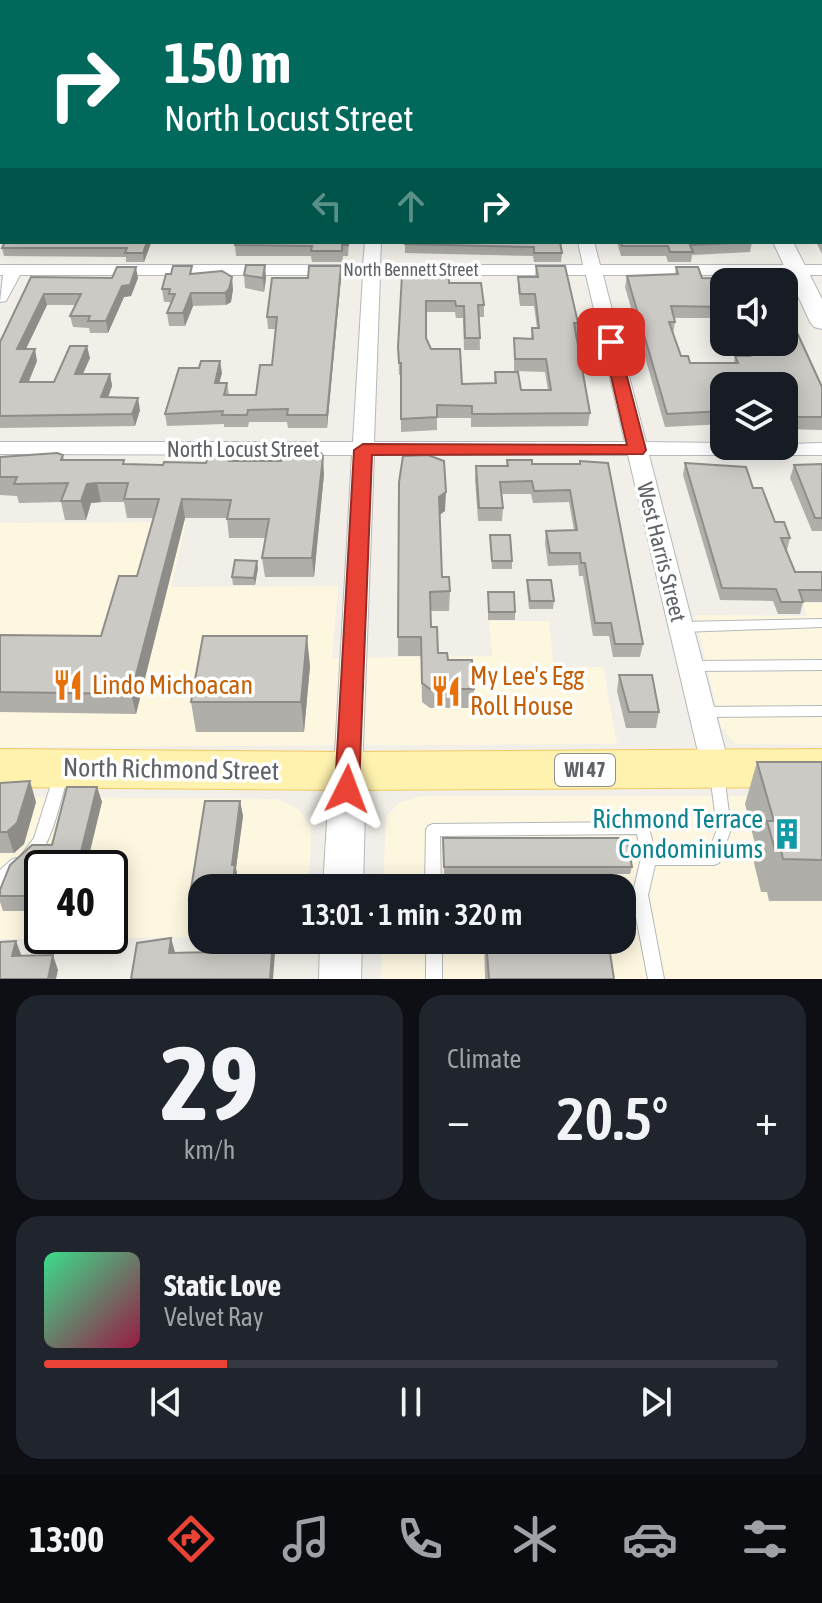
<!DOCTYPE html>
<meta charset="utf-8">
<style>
:root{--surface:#171b24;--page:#20242c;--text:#f1f3f6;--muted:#9ea1a6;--line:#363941;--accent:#ea4335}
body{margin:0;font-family:"Asap Condensed",sans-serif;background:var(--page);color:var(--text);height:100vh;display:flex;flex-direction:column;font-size:30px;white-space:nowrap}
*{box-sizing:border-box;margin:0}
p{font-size:26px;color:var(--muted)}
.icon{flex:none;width:44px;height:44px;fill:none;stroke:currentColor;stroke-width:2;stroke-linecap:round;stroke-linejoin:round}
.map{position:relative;height:979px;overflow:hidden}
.drawer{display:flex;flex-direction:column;gap:16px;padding:16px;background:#0d0f14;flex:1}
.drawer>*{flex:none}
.top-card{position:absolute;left:0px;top:0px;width:822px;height:244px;box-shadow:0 4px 20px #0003;background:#00695c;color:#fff;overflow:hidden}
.buttons{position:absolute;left:710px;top:268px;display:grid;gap:16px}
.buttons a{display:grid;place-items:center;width:88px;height:88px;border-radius:16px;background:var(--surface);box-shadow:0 4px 20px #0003;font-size:40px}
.speed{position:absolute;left:24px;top:850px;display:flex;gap:16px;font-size:40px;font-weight:700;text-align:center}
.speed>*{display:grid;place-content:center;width:104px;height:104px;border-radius:50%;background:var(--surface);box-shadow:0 4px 20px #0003;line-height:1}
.speed .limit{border:4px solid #111;border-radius:12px;background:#fff;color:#111}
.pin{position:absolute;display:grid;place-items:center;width:68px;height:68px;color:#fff;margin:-34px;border-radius:16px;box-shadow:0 4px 12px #0006}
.me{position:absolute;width:88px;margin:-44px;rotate:3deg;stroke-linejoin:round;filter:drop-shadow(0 0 6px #0008)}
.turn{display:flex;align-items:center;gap:28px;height:168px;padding:0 32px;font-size:36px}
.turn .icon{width:104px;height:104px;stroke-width:2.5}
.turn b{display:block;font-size:56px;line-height:68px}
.lanes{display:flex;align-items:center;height:76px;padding:0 32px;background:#0003;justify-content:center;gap:40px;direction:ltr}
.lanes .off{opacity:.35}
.big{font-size:60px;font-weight:600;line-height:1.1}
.drawer .tile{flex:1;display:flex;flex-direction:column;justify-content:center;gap:12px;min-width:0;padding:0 28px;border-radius:24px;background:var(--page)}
.drawer .dial{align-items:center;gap:0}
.dial b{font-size:104px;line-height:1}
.song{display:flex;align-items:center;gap:24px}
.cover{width:96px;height:96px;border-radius:12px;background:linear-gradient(135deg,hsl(150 70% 55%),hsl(340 70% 35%))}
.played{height:8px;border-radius:4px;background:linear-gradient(90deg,var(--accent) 25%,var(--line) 25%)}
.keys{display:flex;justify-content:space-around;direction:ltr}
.heat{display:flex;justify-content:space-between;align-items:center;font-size:44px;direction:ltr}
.drawer .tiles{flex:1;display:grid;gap:16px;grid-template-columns:1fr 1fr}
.tile:last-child{grid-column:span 2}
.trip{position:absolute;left:188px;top:874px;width:448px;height:80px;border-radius:24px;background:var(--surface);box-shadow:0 4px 20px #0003;font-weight:600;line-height:80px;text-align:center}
.menu{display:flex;height:128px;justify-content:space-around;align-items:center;background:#090b0e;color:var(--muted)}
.menu .icon{width:56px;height:56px}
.menu .current{color:var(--accent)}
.menu b{font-size:36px;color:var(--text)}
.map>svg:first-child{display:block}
</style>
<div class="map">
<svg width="822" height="979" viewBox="0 0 822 979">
<rect width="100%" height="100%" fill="#f1efe8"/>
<g fill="#fef7e0" fill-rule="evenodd">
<path d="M186,522L171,587L338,586L332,658L492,656L489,621H549L554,668L603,667L617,744L0,747V523Z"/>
<path d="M803,603H822V745L739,744L731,740L721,726L695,615L807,616Z"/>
<path d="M422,796H822V979H381L382,940H622V888H383L386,817L400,802Z"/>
<path d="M0,797L277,799L300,810L311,827L309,888H202V937L0,939ZM42,868H110V936H42Z"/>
</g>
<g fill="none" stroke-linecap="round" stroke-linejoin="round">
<defs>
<g id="service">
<path d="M199,0H210L215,2H204Z"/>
<path d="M822,619V627L681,632L677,630L675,627L677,624L681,622Z"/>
<path d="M822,660V670L691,671L686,669L684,666L686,663L691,661Z"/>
<path d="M822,706V716L703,717L698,716L696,712L698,708L703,707Z"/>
<path d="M717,768L722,770L724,774L731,829L719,863L714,865H655L648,895L664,979H648L633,902H622V888H634L641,858L637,834L440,836L441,888H425L426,830L428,826L433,824L643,822L648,824L655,851H709L717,829L710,774L712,770Z"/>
<path d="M61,769L66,771L68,775C63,791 49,859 31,860C29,861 27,859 25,859L22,854L34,838L54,775L56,771Z"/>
<path d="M16,858L21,860L24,865L21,870L9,881L5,891L0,893V870L11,860Z"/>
<rect x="426" y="940" width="16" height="39"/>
</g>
<g id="minor">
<rect x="521" y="0" width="10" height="2"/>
<rect x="820" y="10" width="2" height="8"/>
<rect x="0" y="147" width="2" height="8"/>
<path d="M2,221V234L0,235V222Z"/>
<path d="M365,242H381L380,265H583L578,242H594L600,265H822V275H603L646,442L724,443V446L822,443V455H649L730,769L726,777L716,781L706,777L702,769L628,455H374L362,771L358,779L348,783L338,779L334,771L352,455L0,454V442H353L363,275H20L6,301L0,302L3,275H0V265H363ZM380,275H586L625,442H374Z"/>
</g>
<g id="tertiary">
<path d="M658,0H672L673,2H659Z"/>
<path d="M773,242H793L822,299V329L814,327L810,322Z"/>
<path d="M348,756L361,761L366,771L363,888H323L330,771L335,761Z"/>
<path d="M320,940H362L361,979H319Z"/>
</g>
<path id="secondary" d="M430,2L436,0"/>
<g id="primary">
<path d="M17,0H35L16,2Z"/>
<path d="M2,50V64L0,65V51Z"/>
<rect x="0" y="120" width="2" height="14"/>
<path d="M0,749L348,752L822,749V787L348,790L0,787Z"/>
</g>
</defs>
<use href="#service" stroke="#b5b8bc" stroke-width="2"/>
<use href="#minor" stroke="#b5b8bc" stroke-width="2"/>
<use href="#tertiary" stroke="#b5b8bc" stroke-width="2"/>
<use href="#secondary" stroke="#b6babf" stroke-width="34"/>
<use href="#primary" stroke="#f2c960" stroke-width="2"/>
<use href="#service" fill="#fff" fill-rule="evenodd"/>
<use href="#minor" fill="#fff" fill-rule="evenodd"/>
<use href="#tertiary" fill="#fff" fill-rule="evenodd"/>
<use href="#secondary" stroke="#fff" stroke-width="32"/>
<use href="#primary" fill="#fff2af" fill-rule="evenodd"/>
</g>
<g fill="#afaea9">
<path d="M218,0H415V2H220Z"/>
<path d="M820,56L822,57V144L821,145L822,149V254L816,242H820Z"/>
<path d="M5,242H151V243L144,262H126V257L4,256L2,248Z"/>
<path d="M349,242L348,256H343L342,262H312L311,256H236L235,245Z"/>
<path d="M405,242H560L562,253L561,262H534L533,256L405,253Z"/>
<path d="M617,242H752L750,252L692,255L691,262H668L666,256H621Z"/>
<path d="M341,266V278L327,428H288L287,422H249L248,427H224V424L167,426L165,414L222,373L219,383H227L229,395H256L272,365L275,329H268L267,317L308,278Z"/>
<path d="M536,266L578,323L576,335L590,413L588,426L471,427V418H437V430L401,432V375H399L398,347L433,278L449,283L484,305V317H479L480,350H464L463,318H456L455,312H426V338L431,349L462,384L494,383L495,372L521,390H548L545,372L514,371V338L531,339L532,328H537L534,306H520L518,289V277H535Z"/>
<path d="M676,267L702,278L735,279L736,274L771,276L724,282V318H674L675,322L673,334L681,356L690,363H734L735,356H742L740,352L742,342H784L822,387V430L784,429V386H724V424L665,427L625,287L627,276L675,274Z"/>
<path d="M193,273L233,289L231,302L226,305L193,306L185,326H169L167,313L170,305V302H164L162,289Z"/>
<path d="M244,275L266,278L264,292L245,288Z"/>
<path d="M31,277L138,278L131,296L124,297L108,333H90L89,328L73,327L70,316L75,305H47L26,349L37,361L29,382H54L90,358L83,374H110L112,386L108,397L140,410L135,426L0,428V342Z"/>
<path d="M63,455L64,460L125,464L163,465L230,461L324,474L314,577H265L262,558L266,538H229L227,518H185L136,714L0,712V635L101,636L137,576L153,518H127L124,502H101L91,503L86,520H65L61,502L19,503L17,496L0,495V457Z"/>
<path d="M507,460L532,464H579L643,644L640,657H613L609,636H593L583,576H579L578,565L548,566L545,543L546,531L574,530L569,502L533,503L531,494H502L503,508L502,521H478L475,479L476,466H506Z"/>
<path d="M685,463L753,488L775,522L790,538L787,550H786L795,572H822V602H803L800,614H778L773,601L720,600L683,475Z"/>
<path d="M822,464V531H812L790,478L794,465Z"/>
<path d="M399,482L445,511L439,515L442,577L450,591L449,611H430L431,627L438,653L448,660L474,689L473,708H430L422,702L421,656H398Z"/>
<path d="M490,535L512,561V569H492Z"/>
<path d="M258,568L255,585H233L232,577Z"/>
<path d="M527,580L554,601L553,609H529L527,588Z"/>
<path d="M488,592L515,612V620H488Z"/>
<path d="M310,666L304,732H196L191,702Z"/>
<path d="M619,675L659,712L656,728H626L617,691Z"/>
<path d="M757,762H822V901H769L767,892H761L754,863L757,852L745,804Z"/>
<path d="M0,783L36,802L24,844L14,853H0Z"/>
<path d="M97,787L102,802L42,868V936H50L49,938H33L27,923L30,911H3L0,902V890L52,845Z"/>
<path d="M240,801L243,816L236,868L238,880L202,888V904H194L191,889Z"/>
<path d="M443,838L632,867L630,874H444Z"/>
<path d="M484,940H608L614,979H485Z"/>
</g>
<g fill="#8f8d8a">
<path d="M139,0H152L151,2H138Z"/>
<path d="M355,0H372V2H348Z"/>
<path d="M2,178V201L0,204V181Z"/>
<path d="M147,242L151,243L144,262L143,253Z"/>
<path d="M265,265L266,278L264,292L263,278Z"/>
<path d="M341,266V278L327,428V415Z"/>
<path d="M136,267L138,278L131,296L124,297L108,333L106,321L122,286Z"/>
<path d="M232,277L233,289L231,302L226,305L225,293Z"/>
<path d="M191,293L193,306L185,326L183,313Z"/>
<path d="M44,294L47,305L20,361L17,349Z"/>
<path d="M87,346L90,358L77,386L75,374Z"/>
<path d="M35,349L37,361L23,394L20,382Z"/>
<path d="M220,361L222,373L216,395L215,383Z"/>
<path d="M110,374L112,386L104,409L101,397Z"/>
<path d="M138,398L140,410L135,426L132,414Z"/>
<path d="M323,456L324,474L314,577L312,558Z"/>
<path d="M97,483L101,502L91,503L86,520L81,501L87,484Z"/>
<path d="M446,492L445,511L438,516L439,497Z"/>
<path d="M182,499L185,518L136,714L131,694Z"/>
<path d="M257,561L258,568L255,585L254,578Z"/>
<path d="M307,636L310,666L304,732L301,702Z"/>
<path d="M30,781L36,802L24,844L14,853L7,832Z"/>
<path d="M97,787L102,802L86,868H77Z"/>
<path d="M240,801L243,816L236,868L238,880L237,888H232V865Z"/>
<path d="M171,938L175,952L169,953Z"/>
<path d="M273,940H276L273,979H270Z"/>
<path d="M16,941L22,957L12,956Z"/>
<path d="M53,955L58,970L56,979H48Z"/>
</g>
<g fill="#cccac5" stroke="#8f8d8a" stroke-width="2">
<path d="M42,0H139L138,2H41Z"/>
<path d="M237,0H355L348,2H242Z"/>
<path d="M386,0H415V2H392Z"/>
<path d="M452,0H508V2H451Z"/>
<path d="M546,0H573L588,2H547Z"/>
<path d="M615,0H648L649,2H615Z"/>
<path d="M691,0H795L797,2H693Z"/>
<path d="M820,31L822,34V46L820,45Z"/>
<path d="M820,56L822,57V137L820,138Z"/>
<path d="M820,142L822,149V241L820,238Z"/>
<path d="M5,242H147L143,253H125L127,248H2Z"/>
<path d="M235,242H348V245H342V251H311L312,246L235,245Z"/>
<path d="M405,242H560L562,253H534V247L405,244Z"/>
<path d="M621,242H752L690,245L693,252H670L668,246H622Z"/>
<path d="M246,265H265L263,278L244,275Z"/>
<path d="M173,266H192L190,274L222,271L232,277L229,289L225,293H191L183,313H167L175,294H169L170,289H162L166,274H171Z"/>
<path d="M309,266H341L327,415H287L288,409L248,410L247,415H222L223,411L165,414L179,368H199L201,361H220L215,383H227L224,395H256L260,365H272L277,317H267L272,278H308Z"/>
<path d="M536,266H565L578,323H574L590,413L472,414V406L437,405V417L401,419V363H399L398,347L402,275H433V278H449V283H481L484,305H478L480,338H465L464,306H456L455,301H426V338L431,349H460L462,384L496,383L495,372H518L521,390H551L546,359H515L514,338L533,339L532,328H539L535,294H520L518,277H538Z"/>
<path d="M117,267H136L130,285L122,286L106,321H88L90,316H70L81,294H44L17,349H35L20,382H54L70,346H87L75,374H110L101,397L138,398L132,414L0,416V342L31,277L112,278Z"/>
<path d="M676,267H698L702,278L738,279L736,274L771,276L774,282H724V307L671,306L675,322H669L681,356H688L690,363H738L735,356H750L743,342H784V304L822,387V417H784V386H724V411L667,414L627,276L678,274Z"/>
<path d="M57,453L63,455L61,460H124L123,464L163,465L164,462L206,463L208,456L230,457L229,461H281L282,453H321L323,456L312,558H262L269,519H227L231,500L182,499L131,694L0,692V635L101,636L119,576H137L159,499H124L128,483H97L87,484L81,501H61L68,483L14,484L17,477H0V457Z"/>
<path d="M428,455L444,461L446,492L439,497L442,577H449L450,591L430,592L431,627H437L438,653H447L448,660H472L474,689H430L422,683L421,637H398L399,482L403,456Z"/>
<path d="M507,460H532V464H580V461L608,463L643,644H615L611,623H595L585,563H581L580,553H550L546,531L577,530L570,490L534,491L532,481L500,482L503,508H479L476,466H508Z"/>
<path d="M685,463L746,467L753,488H762L775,522H784L790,538H781L795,572H822V590H799L803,602H781L776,589L722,588Z"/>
<path d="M822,464V518H815L794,465Z"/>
<path d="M490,535H510L512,561H492Z"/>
<path d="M235,560L257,561L254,578L232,577Z"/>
<path d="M527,580H551L554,601H530Z"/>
<path d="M488,592H514L515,612H489Z"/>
<path d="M203,636H307L301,702H191Z"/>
<path d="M619,675H652L659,712H629Z"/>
<path d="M757,762H822V860L783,859L781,850H775L767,821H774Z"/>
<path d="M30,781L17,823L7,832H0V783Z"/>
<path d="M67,787H97L77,868H42V923H27L35,896H0V890L10,865L32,845H52Z"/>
<path d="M205,801H240L232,865H235L232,888L191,889Z"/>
<path d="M443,838H627L632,867H444Z"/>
<path d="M171,938L169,953L216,952L218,940H273L270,979H131L137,943Z"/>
<path d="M486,940H608L614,979H489Z"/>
<path d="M16,941L12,956L53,955L48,979H0V942Z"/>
</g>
<path fill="#ea4335" stroke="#982c22" stroke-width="2" d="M611,337L618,342L646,450L643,454L372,455L359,789L356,796L347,799L339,796L335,789L354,450L363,444L627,445L603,342Z"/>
<defs>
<symbol id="restaurant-bare" viewBox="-9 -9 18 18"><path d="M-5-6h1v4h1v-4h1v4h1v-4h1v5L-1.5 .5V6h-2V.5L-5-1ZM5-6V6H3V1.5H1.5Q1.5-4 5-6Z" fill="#e8710a" stroke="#fff" stroke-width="2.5" paint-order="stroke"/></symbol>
<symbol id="building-bare" viewBox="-9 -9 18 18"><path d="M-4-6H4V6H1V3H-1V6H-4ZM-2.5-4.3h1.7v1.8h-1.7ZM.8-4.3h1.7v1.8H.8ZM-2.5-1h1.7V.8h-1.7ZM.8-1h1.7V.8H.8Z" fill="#0f9aa8" stroke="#fff" stroke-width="2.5" paint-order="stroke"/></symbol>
</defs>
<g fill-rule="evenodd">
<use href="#restaurant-bare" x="46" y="663" width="44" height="44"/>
<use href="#restaurant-bare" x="424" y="669" width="44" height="44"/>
<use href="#building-bare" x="765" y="812" width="44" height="44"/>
</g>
<g text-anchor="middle" stroke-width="7" stroke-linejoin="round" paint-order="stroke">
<g font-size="18" fill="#5f6368" stroke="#fff">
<text x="411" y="276">North Bennett Street</text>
</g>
<rect fill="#fff" stroke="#8f9295" stroke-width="2" x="555" y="754" width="60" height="32" rx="6"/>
<g font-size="20" font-weight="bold" fill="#5f6368">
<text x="585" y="777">WI 47</text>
</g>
<g font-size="22" fill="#5f6368" stroke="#fff">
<text x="243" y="457">North Locust Street</text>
<text transform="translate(662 552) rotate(76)" y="8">West Harris Street</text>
</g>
<g font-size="26" fill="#c56008" stroke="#fff" text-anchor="start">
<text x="470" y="685">My Lee's Egg<tspan x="470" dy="30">Roll House</tspan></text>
<text x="92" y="694">Lindo Michoacan</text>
</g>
<g font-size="26" fill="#5f6368" stroke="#fff">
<text transform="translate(171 769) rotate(1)" y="9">North Richmond Street</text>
</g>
<g font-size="26" fill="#0d838f" stroke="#fff" text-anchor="end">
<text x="763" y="828">Richmond Terrace<tspan x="763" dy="30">Condominiums</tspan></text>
</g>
</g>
</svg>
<div class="buttons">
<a><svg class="icon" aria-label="sound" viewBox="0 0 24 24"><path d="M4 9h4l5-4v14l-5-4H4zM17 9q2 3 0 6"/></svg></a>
<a><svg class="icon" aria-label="layers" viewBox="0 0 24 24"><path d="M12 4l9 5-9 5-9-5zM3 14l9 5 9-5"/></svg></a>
</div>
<div class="speed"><div class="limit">40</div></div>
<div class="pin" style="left:611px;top:342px;background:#d93025"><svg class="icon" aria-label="arrive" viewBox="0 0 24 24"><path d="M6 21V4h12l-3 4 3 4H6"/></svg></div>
<svg class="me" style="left:347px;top:789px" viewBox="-20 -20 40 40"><path d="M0-17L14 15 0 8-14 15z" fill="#ea4335" stroke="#fff" stroke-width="4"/></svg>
<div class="trip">13:01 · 1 min · 320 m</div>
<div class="top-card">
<div class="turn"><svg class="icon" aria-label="right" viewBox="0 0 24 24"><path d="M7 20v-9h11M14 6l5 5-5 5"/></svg><div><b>150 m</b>North Locust Street</div></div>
<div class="lanes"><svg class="icon off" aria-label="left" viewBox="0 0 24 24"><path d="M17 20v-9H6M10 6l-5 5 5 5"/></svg><svg class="icon off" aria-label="ahead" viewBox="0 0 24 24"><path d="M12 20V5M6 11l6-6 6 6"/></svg><svg class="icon" aria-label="right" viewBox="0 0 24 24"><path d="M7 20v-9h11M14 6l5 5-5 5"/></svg></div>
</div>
</div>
<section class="drawer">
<div class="tiles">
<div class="tile dial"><b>29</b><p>km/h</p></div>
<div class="tile"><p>Climate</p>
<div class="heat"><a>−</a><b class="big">20.5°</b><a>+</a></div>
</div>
<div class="tile">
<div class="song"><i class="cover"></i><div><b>Static Love</b><p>Velvet Ray</p></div></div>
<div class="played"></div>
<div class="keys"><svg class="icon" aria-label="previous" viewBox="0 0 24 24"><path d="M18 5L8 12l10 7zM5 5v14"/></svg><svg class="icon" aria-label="pause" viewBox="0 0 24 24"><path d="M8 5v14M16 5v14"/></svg><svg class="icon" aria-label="next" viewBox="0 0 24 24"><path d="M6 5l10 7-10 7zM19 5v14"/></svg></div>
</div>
</div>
</section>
<nav class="menu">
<b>13:00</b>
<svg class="icon current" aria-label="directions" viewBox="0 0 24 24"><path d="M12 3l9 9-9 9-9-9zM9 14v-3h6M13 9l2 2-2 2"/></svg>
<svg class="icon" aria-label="music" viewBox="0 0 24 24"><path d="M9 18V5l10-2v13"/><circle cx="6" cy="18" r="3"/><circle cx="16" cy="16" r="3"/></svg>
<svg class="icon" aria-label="phone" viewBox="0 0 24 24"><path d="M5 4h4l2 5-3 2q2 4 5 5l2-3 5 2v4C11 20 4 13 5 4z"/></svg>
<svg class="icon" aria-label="climate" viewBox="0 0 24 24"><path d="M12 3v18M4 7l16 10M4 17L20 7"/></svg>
<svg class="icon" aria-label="car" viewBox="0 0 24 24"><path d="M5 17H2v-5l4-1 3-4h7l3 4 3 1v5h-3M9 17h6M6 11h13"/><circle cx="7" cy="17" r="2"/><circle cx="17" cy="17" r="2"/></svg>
<svg class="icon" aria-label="filters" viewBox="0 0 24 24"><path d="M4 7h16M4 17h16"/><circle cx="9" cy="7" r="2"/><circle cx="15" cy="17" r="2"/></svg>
</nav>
